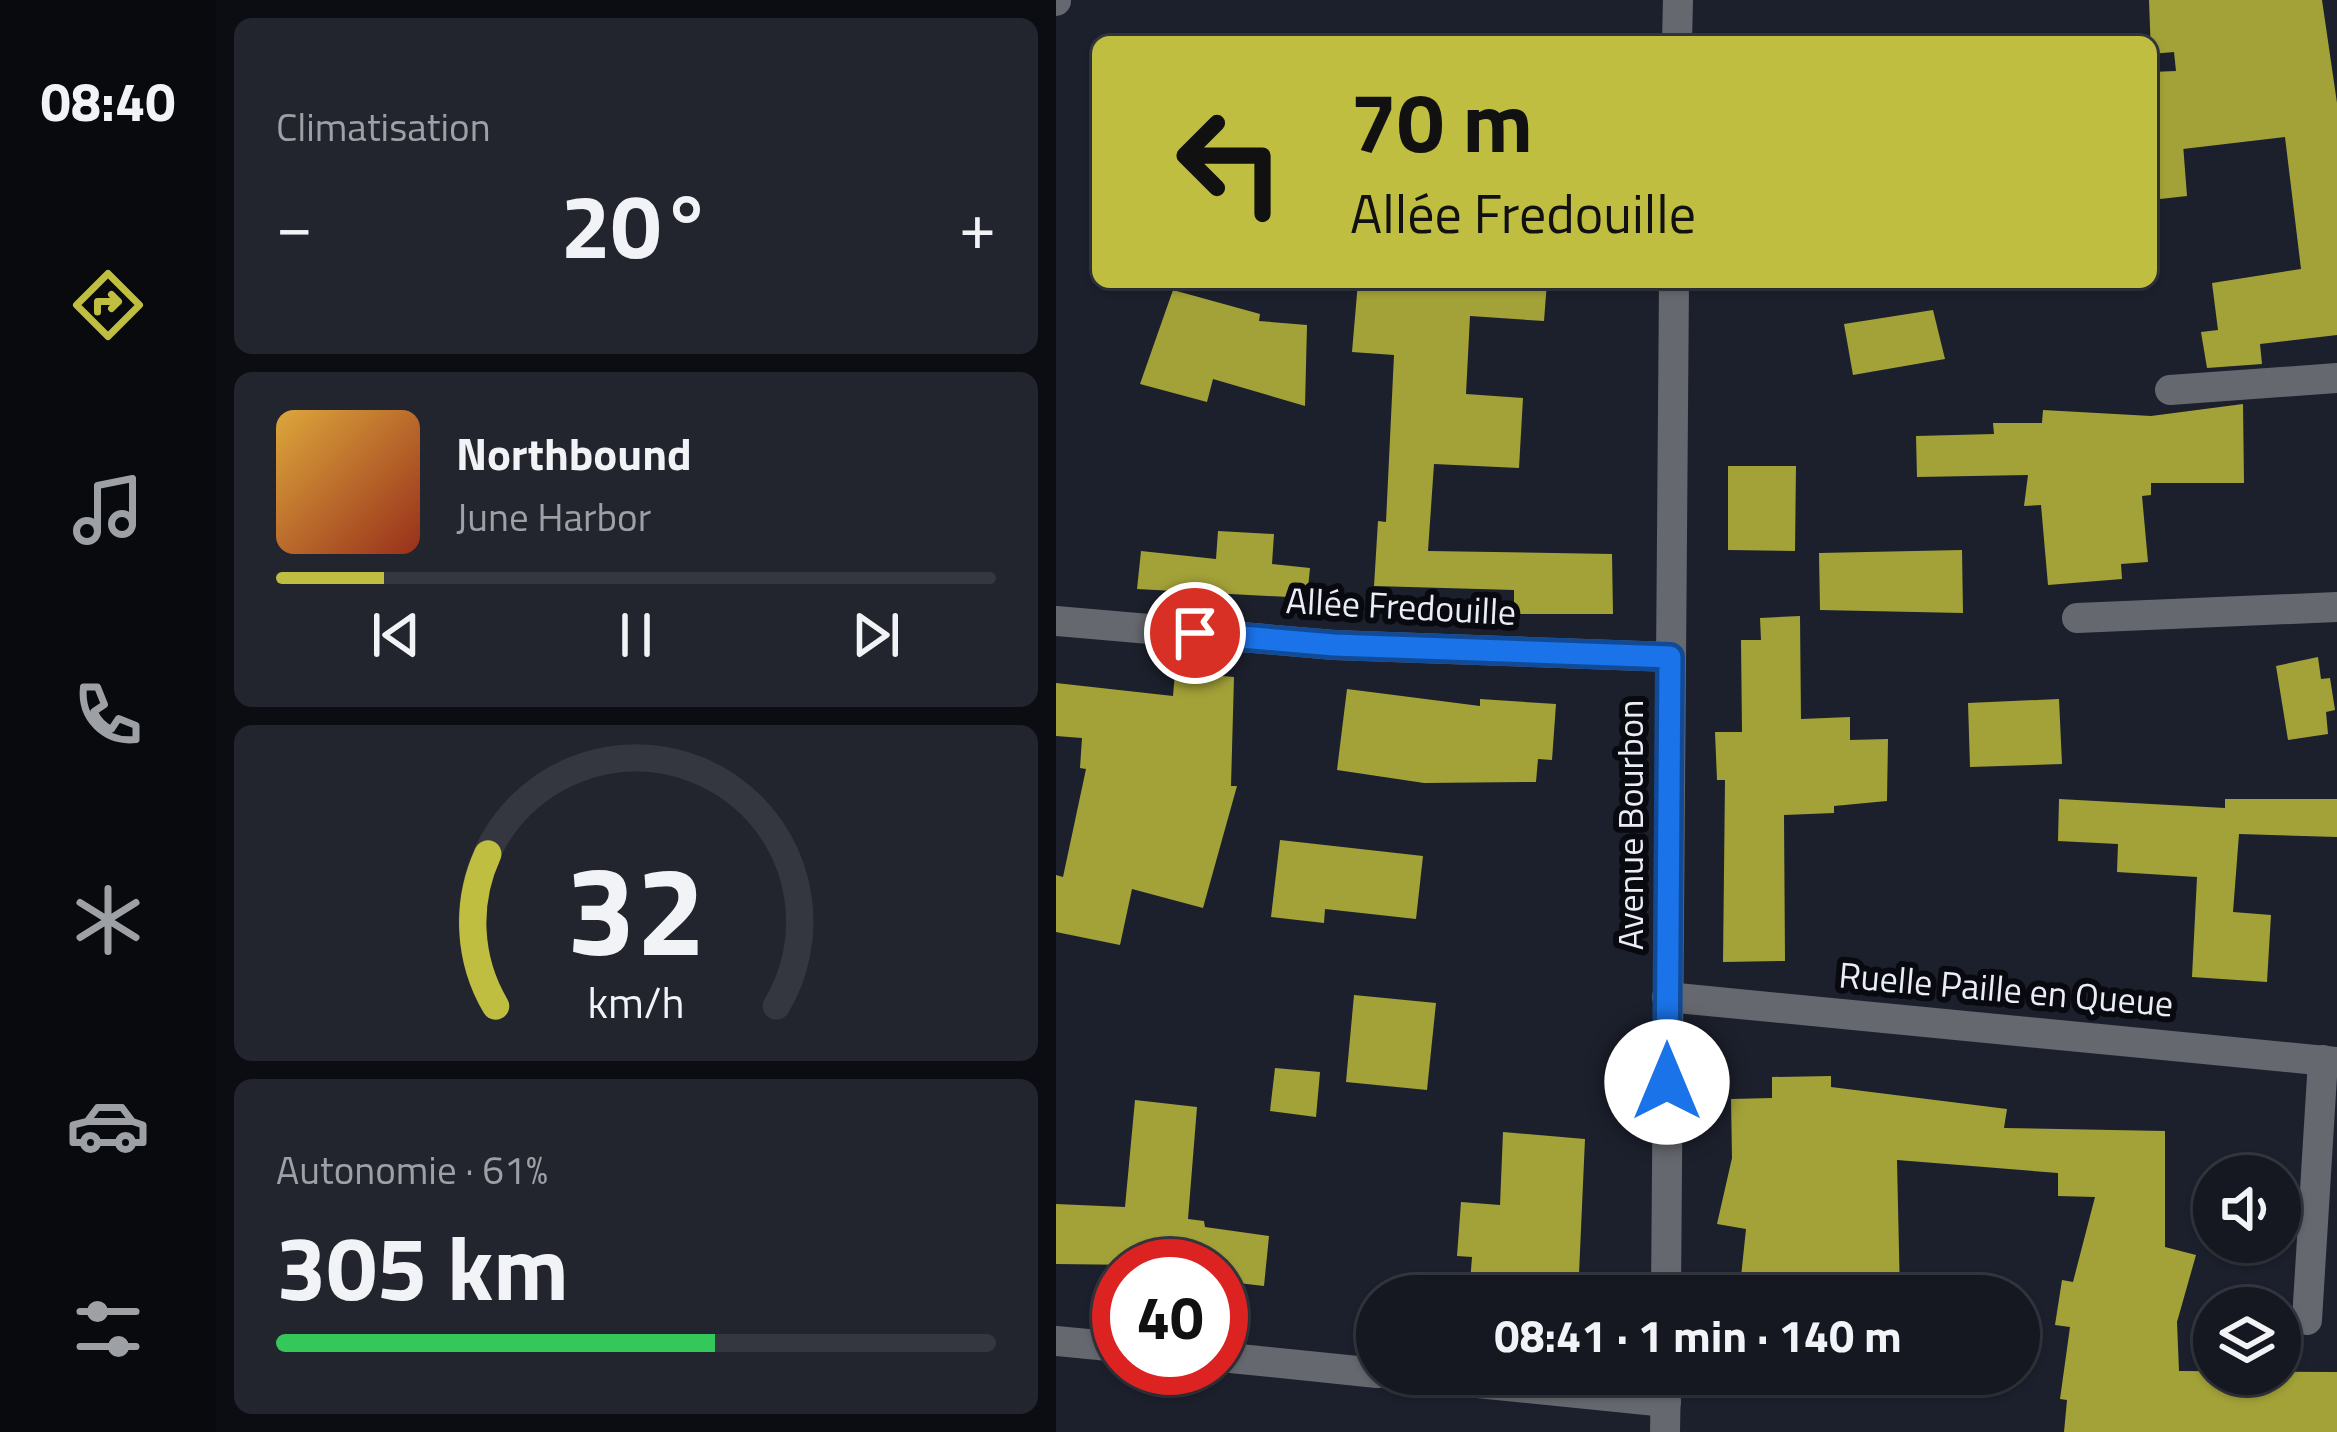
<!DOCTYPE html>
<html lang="fr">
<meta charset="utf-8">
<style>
:root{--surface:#151821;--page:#22252e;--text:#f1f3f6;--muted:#9da0a5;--line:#34373f;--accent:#bfbe41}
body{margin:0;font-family:"Titillium Web",sans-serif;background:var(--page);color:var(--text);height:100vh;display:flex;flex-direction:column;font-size:45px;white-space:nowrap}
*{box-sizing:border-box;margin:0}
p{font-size:39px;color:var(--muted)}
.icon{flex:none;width:66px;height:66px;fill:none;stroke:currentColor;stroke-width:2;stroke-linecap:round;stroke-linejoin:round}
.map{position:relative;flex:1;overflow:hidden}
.side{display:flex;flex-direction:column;gap:18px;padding:18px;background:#0c0d12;width:840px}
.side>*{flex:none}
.hud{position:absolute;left:36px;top:36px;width:1065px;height:252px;border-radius:18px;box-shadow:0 3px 9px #0004,0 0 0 3px var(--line);background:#bfbe41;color:#111;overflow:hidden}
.tools{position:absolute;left:1137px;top:1155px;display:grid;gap:24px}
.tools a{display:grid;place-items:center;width:108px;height:108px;border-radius:50%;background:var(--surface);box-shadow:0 3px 9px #0004,0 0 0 3px var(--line);font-size:60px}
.speed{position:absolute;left:36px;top:1239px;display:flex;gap:24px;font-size:60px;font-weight:700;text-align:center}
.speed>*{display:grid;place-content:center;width:156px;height:156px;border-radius:50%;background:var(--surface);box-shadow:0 3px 9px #0004,0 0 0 3px var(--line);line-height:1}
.speed .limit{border:18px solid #d22;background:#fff;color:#111}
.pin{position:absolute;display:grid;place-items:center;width:102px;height:102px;color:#fff;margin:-51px;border:6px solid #fff;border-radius:50%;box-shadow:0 3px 12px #0007}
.me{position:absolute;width:132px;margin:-66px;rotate:0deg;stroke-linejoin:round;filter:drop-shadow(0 0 9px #0008)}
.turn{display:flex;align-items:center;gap:42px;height:252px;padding:0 60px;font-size:54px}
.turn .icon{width:156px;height:156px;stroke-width:2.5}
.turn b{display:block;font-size:84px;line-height:102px}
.big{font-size:90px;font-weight:700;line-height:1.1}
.side .tile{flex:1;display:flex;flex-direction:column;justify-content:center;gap:18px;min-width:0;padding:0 42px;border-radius:18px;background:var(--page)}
.side .dial{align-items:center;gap:0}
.dial svg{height:312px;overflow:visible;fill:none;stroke:var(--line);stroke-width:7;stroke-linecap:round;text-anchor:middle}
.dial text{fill:var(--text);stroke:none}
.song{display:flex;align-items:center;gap:36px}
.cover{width:144px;height:144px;border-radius:18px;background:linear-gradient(135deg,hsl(40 70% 55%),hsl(10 70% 35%))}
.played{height:12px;border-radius:6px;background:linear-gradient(90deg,var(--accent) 15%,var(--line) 15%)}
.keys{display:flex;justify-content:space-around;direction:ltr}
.heat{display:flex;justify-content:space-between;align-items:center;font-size:66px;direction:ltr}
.charge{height:18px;border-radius:9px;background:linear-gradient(90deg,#34c759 61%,var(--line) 0)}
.trip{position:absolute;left:300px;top:1275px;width:684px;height:120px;border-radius:60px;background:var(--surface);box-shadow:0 3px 9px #0004,0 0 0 3px var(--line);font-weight:700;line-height:120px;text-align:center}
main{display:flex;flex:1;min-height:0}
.menu{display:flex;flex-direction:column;width:216px;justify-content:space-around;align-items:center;background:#080a0d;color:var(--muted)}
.menu .icon{width:84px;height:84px}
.menu .current{color:var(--accent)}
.menu b{font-size:54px;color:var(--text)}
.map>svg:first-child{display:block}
</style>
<main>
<nav class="menu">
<b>08:40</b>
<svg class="icon current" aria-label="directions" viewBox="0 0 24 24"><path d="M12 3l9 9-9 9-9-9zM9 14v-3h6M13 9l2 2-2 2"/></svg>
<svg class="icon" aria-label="music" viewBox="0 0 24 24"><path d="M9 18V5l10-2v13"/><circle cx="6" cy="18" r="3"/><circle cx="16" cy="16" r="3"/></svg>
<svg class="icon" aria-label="phone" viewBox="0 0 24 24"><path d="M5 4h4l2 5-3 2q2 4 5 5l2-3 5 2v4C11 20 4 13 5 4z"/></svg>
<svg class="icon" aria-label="climate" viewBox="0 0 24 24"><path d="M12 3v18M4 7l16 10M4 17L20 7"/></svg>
<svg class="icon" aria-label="car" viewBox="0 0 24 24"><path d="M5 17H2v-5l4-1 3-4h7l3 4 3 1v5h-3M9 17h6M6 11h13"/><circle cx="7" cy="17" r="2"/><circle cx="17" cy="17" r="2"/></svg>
<svg class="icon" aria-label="filters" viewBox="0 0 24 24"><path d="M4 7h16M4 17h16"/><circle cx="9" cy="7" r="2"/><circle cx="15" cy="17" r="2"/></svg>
</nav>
<section class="side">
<div class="tile"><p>Climatisation</p>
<div class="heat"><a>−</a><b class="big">20°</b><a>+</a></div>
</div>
<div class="tile">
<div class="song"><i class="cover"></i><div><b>Northbound</b><p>June Harbor</p></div></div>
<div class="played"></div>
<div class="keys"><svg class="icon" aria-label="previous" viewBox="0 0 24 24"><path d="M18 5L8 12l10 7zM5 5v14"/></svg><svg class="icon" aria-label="pause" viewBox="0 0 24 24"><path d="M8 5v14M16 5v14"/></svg><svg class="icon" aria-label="next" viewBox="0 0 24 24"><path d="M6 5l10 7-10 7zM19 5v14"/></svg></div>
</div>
<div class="tile dial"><svg viewBox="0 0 100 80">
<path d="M14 69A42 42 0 1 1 86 69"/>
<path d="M14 69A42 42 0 0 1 12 30" stroke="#bfbe41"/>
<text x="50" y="56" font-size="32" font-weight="700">32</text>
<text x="50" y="72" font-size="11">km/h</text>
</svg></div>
<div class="tile"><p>Autonomie · 61%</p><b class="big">305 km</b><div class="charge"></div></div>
</section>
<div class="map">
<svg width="1281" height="1432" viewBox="0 0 1281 1432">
<rect width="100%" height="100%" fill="#1c202c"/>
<g fill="#a3a238">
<path d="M1093,0H1266L1281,103V335L1204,344L1206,364L1151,368L1145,332L1162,330L1156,283L1245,269L1229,137L1127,149V144L1131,196L1095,200V72L1120,71L1118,52L1095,54Z"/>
<path d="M302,282H491L488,321L414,316L410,394L467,398L463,468L378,464L372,551L556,554L557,614H458V590L318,586L322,521L330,522L338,355L296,352Z"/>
<path d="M117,290L204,314L203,321L251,325L249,406L157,379L151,402L84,384Z"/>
<path d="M877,310L889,359L797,375L788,324Z"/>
<path d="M1187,404L1188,483H1095V495L1086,496L1092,562L1065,564L1066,579L992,585L985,505L968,506L972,475L861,477L860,436L938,434L937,423H986L987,410L1095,416Z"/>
<path d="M672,466H740L739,551L672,550Z"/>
<path d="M162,531L218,534L216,564L254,568L251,598L81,589L85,551L160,559Z"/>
<path d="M906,550L907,613L764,610L763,553Z"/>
<path d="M744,616L745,719L794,717V740L832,739L831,801L778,806V813L728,815L729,961L667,962L669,780H661L659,732H686L685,640H705L704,618Z"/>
<path d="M1262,657L1265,679L1274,678L1279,710L1270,712L1272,734L1232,740L1220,666Z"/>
<path d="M119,672L178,677L175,786H181L147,908L76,889L64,945L0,932V875L7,877L30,769L24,768L26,738L0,736V683L117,696Z"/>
<path d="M291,689L424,706V699L500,704L496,760L482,759L480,782L368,783L281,770Z"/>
<path d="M1003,699L1006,764L914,767L912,703Z"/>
<path d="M1003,799L1169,808V799H1281V837L1183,834L1177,912L1215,915L1211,982L1136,977L1141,877L1061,872L1062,844L1002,841Z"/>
<path d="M224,840L367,856L360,919L269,909L268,923L215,917Z"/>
<path d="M298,995L380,1003L371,1090L290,1082Z"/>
<path d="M219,1068L264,1072L260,1117L214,1111Z"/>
<path d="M775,1076V1087L951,1109L948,1128L1109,1131V1247L1140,1255L1121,1322L1123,1371L1281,1372V1432H1008L1011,1400L1004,1399L1014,1327L999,1325L1006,1280L1017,1282L1039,1197L1002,1196V1173L841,1160L844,1296H683L690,1229L661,1224L676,1158L675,1099L716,1098V1077Z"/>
<path d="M79,1100L141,1107L132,1219L148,1221L149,1227L213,1236L208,1286L165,1281V1266L0,1264V1204L69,1207Z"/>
<path d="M447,1132L529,1139L522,1296H413L416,1257L401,1256L405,1202L444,1205Z"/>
</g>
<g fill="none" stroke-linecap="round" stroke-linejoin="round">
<g stroke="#66686f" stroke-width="30">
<path d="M0,1V0"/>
<path d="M621,42L622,0"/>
<path d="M1114,390L1281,378"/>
<path d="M1021,618L1281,607"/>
<path d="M0,621L278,645L614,657"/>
<path d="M611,997L1281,1062"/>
<path d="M610,1296L618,282"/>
<path d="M1251,1320L1267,1060"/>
<path d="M0,1341L63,1347"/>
<path d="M165,1357L321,1373"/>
<path d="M331,1374L610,1402"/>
<path d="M609,1432L610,1374"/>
</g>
</g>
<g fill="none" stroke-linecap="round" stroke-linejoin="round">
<defs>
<path id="route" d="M139,633L278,645L614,657L611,1082"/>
</defs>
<use href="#route" stroke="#114b97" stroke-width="30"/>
<use href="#route" stroke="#1a73e8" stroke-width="21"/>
</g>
<g text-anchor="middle" stroke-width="12" stroke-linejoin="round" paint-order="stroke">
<g font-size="36" fill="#eaedf6" stroke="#080a10">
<text transform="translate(345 606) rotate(3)" y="13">Allée Fredouille</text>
<text transform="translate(574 825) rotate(-90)" y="13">Avenue Bourbon</text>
<text transform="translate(950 989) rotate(5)" y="13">Ruelle Paille en Queue</text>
</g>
</g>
</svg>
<div class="tools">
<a><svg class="icon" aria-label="sound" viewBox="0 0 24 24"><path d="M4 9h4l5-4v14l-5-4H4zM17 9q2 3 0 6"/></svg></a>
<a><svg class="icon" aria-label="layers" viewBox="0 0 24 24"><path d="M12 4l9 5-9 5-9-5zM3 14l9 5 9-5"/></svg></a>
</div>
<div class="speed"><div class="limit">40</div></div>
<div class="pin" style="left:139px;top:633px;background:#d93025"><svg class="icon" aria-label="arrive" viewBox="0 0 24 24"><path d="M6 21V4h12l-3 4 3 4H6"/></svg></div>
<svg class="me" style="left:611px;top:1082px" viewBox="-20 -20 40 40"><circle r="19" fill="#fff"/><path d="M0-13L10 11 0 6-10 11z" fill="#1a73e8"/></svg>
<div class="trip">08:41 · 1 min · 140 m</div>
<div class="hud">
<div class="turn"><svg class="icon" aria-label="left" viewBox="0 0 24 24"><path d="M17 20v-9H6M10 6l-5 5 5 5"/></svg><div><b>70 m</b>Allée Fredouille</div></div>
</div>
</div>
</main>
